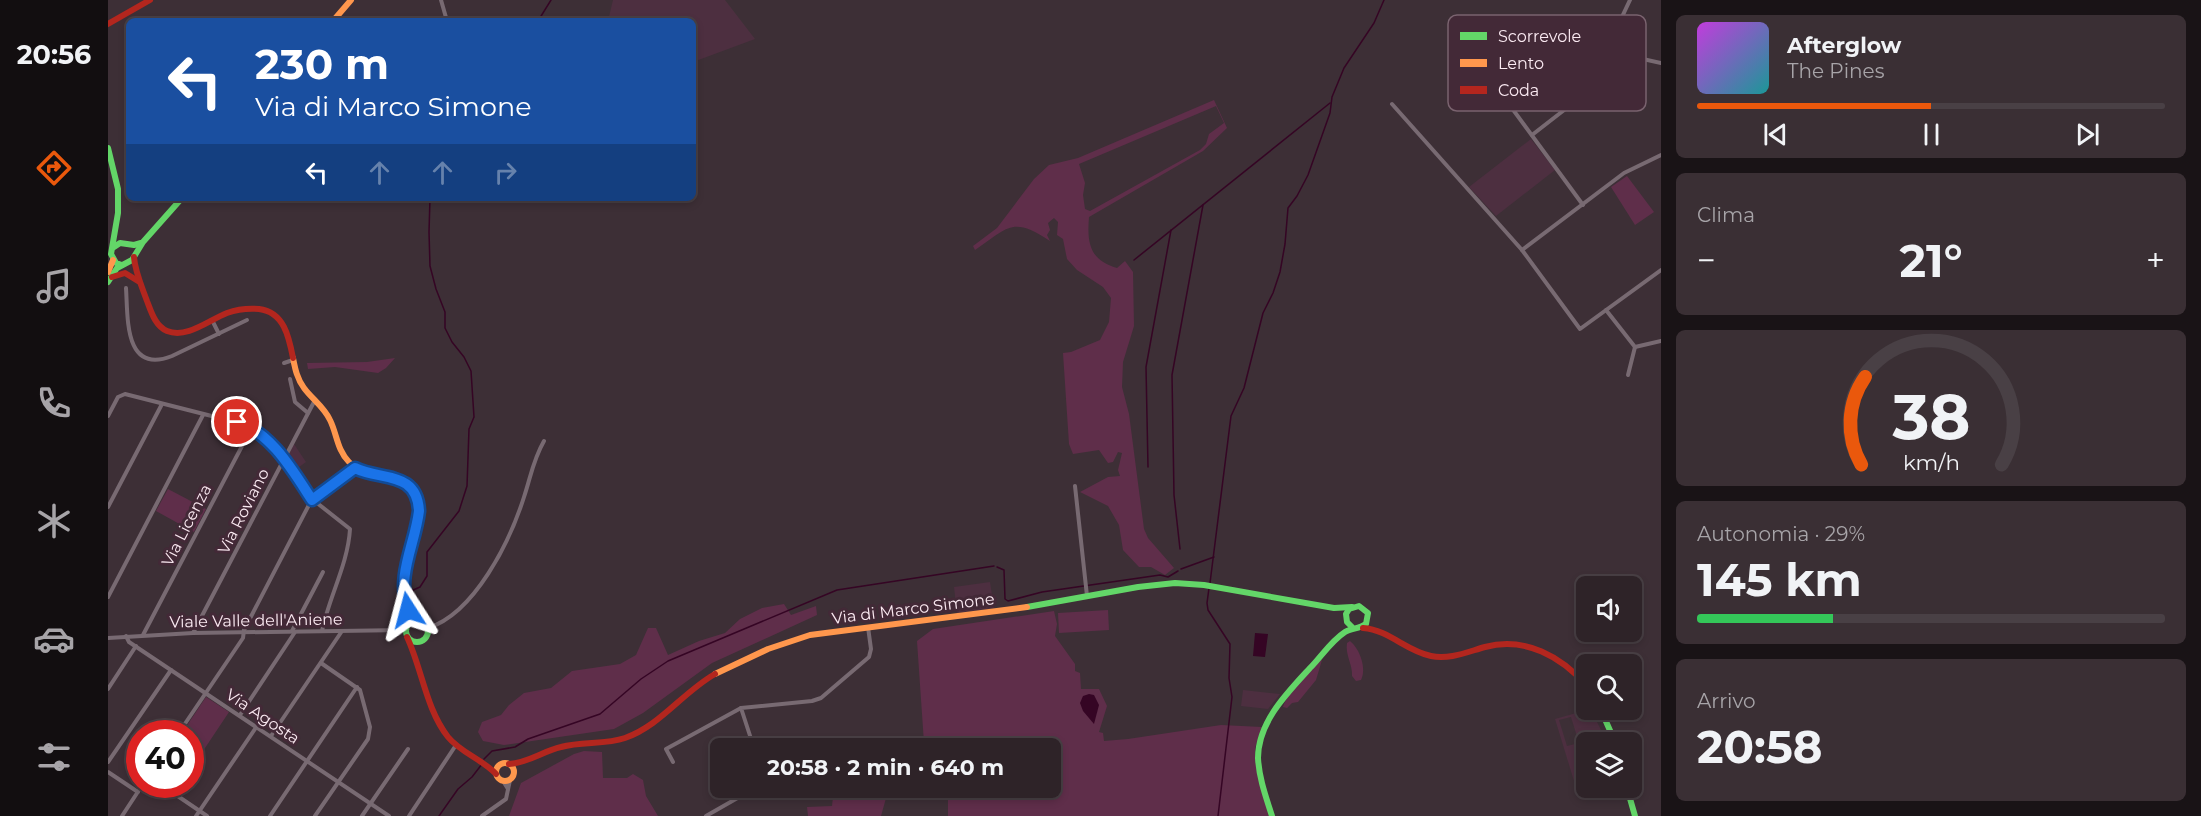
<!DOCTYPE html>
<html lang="it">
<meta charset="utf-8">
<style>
:root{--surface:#2e2328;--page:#3a2f34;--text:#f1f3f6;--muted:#a7a4a8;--line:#494045;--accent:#ea580c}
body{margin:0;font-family:Montserrat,sans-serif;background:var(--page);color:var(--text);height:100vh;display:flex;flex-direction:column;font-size:22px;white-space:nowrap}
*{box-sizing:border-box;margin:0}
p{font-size:20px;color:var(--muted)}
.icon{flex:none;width:33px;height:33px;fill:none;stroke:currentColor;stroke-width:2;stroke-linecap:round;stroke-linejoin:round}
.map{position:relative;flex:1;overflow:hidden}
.side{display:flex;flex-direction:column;gap:15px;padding:15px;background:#191316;width:540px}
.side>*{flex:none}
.hud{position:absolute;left:18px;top:18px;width:570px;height:183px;border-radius:9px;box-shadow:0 3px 9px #0003,0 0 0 2px var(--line);background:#1a4fa0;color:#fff;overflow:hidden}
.fabs{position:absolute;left:1468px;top:576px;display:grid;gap:12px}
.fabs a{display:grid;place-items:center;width:66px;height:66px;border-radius:9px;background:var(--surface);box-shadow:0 3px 9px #0003,0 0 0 2px var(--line);font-size:30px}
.speed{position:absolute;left:18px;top:720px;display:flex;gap:12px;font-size:30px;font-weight:700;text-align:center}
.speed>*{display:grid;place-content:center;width:78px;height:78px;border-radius:50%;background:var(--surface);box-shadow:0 3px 9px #0003,0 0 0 2px var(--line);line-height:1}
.speed .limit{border:9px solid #d22;background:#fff;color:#111}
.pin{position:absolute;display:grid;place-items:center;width:51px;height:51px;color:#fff;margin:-26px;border:3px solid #fff;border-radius:50%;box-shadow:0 2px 6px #0007}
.me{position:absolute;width:66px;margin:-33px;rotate:351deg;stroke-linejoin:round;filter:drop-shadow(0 0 4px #0008)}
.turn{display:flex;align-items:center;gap:21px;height:126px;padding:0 30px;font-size:27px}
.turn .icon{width:78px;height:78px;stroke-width:2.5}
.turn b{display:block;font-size:42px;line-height:51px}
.lanes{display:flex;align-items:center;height:57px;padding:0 30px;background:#0003;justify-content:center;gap:30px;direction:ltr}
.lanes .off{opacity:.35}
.big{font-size:45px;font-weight:700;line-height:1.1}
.side .card{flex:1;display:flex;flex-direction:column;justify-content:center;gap:9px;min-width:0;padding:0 21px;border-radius:9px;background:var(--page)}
.side .dial{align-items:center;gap:0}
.dial svg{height:156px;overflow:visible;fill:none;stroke:var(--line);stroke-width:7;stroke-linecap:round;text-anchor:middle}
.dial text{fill:var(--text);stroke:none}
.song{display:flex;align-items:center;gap:18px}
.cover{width:72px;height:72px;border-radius:9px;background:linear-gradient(135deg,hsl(290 70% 55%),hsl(180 70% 35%))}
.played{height:6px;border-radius:3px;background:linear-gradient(90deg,var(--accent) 50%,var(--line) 50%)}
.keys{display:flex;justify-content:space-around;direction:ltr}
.heat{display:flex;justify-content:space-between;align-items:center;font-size:33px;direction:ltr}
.charge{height:9px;border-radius:4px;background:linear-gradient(90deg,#34c759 29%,var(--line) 0)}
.trip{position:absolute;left:602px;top:738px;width:351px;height:60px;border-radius:9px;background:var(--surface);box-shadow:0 3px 9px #0003,0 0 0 2px var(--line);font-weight:700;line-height:60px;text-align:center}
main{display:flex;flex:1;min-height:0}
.tabs{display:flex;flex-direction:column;width:108px;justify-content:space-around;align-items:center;background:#120e10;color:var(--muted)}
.tabs .icon{width:42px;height:42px}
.tabs .current{color:var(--accent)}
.tabs b{font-size:27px;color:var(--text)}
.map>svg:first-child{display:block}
</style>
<main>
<nav class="tabs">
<b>20:56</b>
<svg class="icon current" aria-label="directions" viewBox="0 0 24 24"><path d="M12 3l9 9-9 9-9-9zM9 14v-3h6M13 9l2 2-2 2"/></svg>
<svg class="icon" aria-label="music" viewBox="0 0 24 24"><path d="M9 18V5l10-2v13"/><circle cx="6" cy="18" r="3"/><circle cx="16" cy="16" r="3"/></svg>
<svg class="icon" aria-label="phone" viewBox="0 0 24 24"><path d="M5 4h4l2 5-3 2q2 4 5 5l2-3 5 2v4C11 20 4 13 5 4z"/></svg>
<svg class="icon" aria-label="climate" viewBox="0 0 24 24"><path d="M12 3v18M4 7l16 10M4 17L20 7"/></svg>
<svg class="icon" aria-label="car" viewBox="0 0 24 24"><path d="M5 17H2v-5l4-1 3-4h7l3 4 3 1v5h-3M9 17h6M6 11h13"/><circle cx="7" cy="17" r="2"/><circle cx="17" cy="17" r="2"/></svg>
<svg class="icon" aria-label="filters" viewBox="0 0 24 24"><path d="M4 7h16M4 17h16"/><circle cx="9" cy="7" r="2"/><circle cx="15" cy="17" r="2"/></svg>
</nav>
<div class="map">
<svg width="1553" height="816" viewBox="0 0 1553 816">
<rect width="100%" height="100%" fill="#3d2f36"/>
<g fill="#4d2f40" fill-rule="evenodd">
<path d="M505,0H617L647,39L585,62V21H500Z"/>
<path d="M1423,139L1447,170L1388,216L1361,187Z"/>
<path d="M186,444L198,462L187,470L179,458Z"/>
<path d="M882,582L886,608L849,613L846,587Z"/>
<path d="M1135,690L1172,694L1160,709L1133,706Z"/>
<path d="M1479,710H1483L1499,742H1479V778L1466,781L1447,719ZM1463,717L1471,743L1459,746L1451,720Z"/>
<path d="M1485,788H1512L1514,795L1494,800L1488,797Z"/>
</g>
<g fill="#5f2e4a" fill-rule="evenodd">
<path d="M1106,100L1119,128L1095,151L981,217C979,242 981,260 1009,268L1017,261L1025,272L1026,326L1015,362L1014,387L1021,414L1036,529L1040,538L1066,568L1057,575L1043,567H1031L1015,550L1011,525L1000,506L972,492L1000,477L1012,476L1010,470L1014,453L1010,452L1005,462L1000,463L991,450L965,454L961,444L955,353L963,352L992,340L1001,322L1003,298L995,287L969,270L959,259L955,239L949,235L950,222L946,218L940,223L942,230L939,235L942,241C904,216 901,227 867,250L865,246L889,228L926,179L941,165L970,158ZM1108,106L1116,123L1101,134L1098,144L1092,150L982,211L977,209L975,195L977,183L971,164Z"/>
<path d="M1519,176L1546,212L1527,225L1503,187Z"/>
<path d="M287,358L278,368L270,373L227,367L200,369L199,363L259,362Z"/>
<path d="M60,489L98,509L86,532L48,511Z"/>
<path d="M676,604L683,615L708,606L709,615L604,663L535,713L506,729L396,745L375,741L370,732L374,722L393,715L401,705L416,693L443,688L464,671L512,664L528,655L540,628H548L560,655L591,641L617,633L632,619L654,608Z"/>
<path d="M1000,610L1001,630L951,633L950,613Z"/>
<path d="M946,611L949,624L947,636L967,664V671L972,673L973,689H991L999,706L991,732L995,733L996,741L1020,739L1113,725L1154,727L1147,748V757L1162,816H840V793H835L834,788H942V748H823V742L816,743L809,641L825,629Z"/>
<path d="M1242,641C1252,649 1259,669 1253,680L1248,681L1244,676C1245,665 1237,655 1239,643Z"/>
<path d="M1214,660L1208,680L1190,702L1184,703L1179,708L1175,707C1178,696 1203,665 1214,660Z"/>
<path d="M98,697L121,712L93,754L83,747L82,734L74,733Z"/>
<path d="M476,751L494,752L495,778H519L525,774L535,780L538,796L550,816H401L413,783L466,754Z"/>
<path d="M764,790L780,791L773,816H700L699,807L724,806L725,797L737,796V792L745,791L746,794Z"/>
</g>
<g fill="#350524">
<path d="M1147,633L1160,634L1157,657L1145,656Z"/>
<path d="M981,694L986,695L991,705L986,724L975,711L972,703L975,696Z"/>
</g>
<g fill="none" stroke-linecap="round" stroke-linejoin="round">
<g stroke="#350524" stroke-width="1.5">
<path d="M430,21L443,0"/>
<path d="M1026,260L1222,103"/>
<path d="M1040,467L1038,367L1063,230"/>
<path d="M1072,549L1066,495L1064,375L1095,205"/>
<path d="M889,567L896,570L897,599L900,601L934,592L1052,575L1060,577L1070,571"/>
<path d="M1073,569L1106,557"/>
<path d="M1102,583L1123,416L1136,388L1155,313L1165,293L1172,272L1177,244L1180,208L1189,196L1200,175L1222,113L1224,97L1236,68L1266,23L1276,0"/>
<path d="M1101,588L1099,603L1100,610L1122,644L1121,678L1124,697L1110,816"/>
<path d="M303,591L312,587L319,576V552L351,511L359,486L361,429L366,417L363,371L356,357L344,342L337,328V312L328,289L322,266L321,232L322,198"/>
<path d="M376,759L384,751L407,747L420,739L492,714L533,679L560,661L729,590L886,566"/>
<path d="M331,816L350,789L364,777L374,764"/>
</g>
<g stroke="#786a72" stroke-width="4">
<path d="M333,0L339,21"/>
<path d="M1444,17L1468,35L1499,51L1553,63"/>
<path d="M1384,81L1475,205"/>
<path d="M1284,104L1414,250L1472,329L1553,270"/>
<path d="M1424,135L1478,93L1522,0"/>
<path d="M1414,250L1516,173L1553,155"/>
<path d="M18,288C20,318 16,375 64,356L139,320"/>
<path d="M1498,310L1527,347L1553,341"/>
<path d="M104,320L111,334"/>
<path d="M176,363L185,360"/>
<path d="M1520,375L1527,347"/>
<path d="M182,379L187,402L200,413"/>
<path d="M0,416L10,397L17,394L143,426L172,454L204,499L242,529C240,564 221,597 214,631"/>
<path d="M967,486L979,596"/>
<path d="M0,507L54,404"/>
<path d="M0,597L95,415"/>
<path d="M320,628C367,613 402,541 416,497C423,476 425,460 436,441"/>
<path d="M184,631L215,572"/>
<path d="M85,633L207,400"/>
<path d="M35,635L144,427"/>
<path d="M18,636L21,642L281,816"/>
<path d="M0,638L85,633L297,630"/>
<path d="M0,689L28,646"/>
<path d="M132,715L187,632"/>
<path d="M70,734L135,638L136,630L204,499L247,468"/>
<path d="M163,736L234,631"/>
<path d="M646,748L633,708L704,701L713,698L761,657L763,649L760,627"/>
<path d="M0,762L63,670"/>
<path d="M565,762L558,749L633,708"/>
<path d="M0,772L30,792"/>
<path d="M395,781L400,789"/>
<path d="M52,784L99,816"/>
<path d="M14,816L35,784"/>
<path d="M88,816L149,726"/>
<path d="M162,816L249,687"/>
<path d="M207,816L260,739L262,727L252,690L213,663"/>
<path d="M254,816L300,749"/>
<path d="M301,816L348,745"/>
<path d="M374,816L398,799L402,780"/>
<path d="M598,816L647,788"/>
</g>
<g stroke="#63d668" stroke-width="6">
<path d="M0,148L10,189V213L3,254L8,263L14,265"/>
<path d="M6,247L12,243L26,245L33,243"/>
<path d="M0,282L9,268L24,260L35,242L74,198"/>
<path d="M919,607L1030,587L1067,583L1096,585L1226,608L1244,607"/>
<circle cx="309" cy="631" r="11"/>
<path d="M1493,710L1507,742"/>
<path d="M1519,788L1527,816"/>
<path d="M1164,816C1158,797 1151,778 1150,758C1150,722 1179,693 1202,668C1213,657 1223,641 1237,632C1243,628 1251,629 1258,624L1260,613L1251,606L1241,609L1238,614L1239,622L1245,628"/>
</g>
<g stroke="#ff974d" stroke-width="6">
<path d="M225,21L243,0"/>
<path d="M0,272L5,260"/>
<path d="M185,358C187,368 189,379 196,388C204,399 216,407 222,420C229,434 229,450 241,462C265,487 317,466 310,520L295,581L300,612V623"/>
<path d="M607,674L660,649L702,635L919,607"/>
<circle cx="397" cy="772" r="9"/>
</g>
<g stroke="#b3261e" stroke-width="6">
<path d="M0,24L42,0"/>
<path d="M26,257C27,272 34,287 39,301C43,311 47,326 59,331C79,339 101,320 119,313C130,309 139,308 151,309C176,312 181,337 185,358"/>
<path d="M4,277L17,273L30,281"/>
<path d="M1255,628C1281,630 1298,651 1323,656C1341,660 1359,652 1377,647C1417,636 1454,657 1479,686"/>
<path d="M299,637C314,669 318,709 340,737C353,753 374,759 388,774"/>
<path d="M401,764C420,763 435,751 453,747C474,741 497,745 517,738C552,726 575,692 607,674"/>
</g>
</g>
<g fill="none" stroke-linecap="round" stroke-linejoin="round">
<defs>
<path id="route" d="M129,422C163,432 185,471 204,500L247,468C272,481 309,470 311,511C307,545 288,575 300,610"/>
</defs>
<use href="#route" stroke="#114b97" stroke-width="15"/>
<use href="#route" stroke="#1a73e8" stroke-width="10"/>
</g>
<g text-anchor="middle" stroke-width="6" stroke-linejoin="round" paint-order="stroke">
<g font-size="16" fill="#fbeaf2" stroke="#432937">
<text transform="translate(135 511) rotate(-63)" y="6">Via Roviano</text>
<text transform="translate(78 525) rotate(-63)" y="6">Via Licenza</text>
<text transform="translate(805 608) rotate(-7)" y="6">Via di Marco Simone</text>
<text transform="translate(148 620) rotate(-1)" y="6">Viale Valle dell'Aniene</text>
<text transform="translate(155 716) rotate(34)" y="6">Via Agosta</text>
</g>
</g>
<rect x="1340" y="15" width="198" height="96" rx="9" fill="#432937" stroke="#7a636f" stroke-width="1.5"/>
<rect x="1352" y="32" width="27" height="8" fill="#63d668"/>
<rect x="1352" y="59" width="27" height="8" fill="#ff974d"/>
<rect x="1352" y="86" width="27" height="8" fill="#b3261e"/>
<g font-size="16" fill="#fbeaf2">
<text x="1390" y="42">Scorrevole</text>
<text x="1390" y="69">Lento</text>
<text x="1390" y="96">Coda</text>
</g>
</svg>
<div class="fabs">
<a><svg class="icon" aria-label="sound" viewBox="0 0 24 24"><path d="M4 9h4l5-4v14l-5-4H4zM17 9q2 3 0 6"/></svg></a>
<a><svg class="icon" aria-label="search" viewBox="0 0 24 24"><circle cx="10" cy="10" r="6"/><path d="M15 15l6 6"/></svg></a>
<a><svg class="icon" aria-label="layers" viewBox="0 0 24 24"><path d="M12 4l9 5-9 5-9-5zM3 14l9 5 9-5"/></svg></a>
</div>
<div class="speed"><div class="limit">40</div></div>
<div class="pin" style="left:129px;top:422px;background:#d93025"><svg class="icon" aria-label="arrive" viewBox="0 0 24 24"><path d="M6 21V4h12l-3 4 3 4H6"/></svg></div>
<svg class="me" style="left:300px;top:610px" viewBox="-20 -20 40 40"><path d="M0-17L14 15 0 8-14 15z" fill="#1a73e8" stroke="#fff" stroke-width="4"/></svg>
<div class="trip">20:58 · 2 min · 640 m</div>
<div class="hud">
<div class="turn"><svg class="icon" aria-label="left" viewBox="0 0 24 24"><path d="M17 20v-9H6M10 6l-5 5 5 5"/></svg><div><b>230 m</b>Via di Marco Simone</div></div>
<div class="lanes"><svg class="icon" aria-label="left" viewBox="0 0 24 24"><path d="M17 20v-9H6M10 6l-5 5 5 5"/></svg><svg class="icon off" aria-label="ahead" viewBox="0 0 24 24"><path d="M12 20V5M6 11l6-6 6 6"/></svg><svg class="icon off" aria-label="ahead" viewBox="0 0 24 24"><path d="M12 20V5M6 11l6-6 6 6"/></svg><svg class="icon off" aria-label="right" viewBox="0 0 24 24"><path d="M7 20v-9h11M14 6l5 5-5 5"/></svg></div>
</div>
</div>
<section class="side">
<div class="card">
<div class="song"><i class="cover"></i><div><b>Afterglow</b><p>The Pines</p></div></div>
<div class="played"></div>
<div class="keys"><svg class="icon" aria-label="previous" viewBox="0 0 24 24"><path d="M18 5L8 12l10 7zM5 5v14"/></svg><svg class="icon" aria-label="pause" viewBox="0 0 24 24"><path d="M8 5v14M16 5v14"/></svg><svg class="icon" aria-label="next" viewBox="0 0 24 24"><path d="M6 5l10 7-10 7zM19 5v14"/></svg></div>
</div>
<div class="card"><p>Clima</p>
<div class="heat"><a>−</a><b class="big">21°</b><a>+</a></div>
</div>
<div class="card dial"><svg viewBox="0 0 100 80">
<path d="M14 69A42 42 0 1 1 86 69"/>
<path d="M14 69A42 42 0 0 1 16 24" stroke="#ea580c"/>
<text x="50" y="56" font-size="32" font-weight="700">38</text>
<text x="50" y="72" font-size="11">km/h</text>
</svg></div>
<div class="card"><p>Autonomia · 29%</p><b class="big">145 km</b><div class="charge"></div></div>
<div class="card"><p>Arrivo</p><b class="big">20:58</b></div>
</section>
</main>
